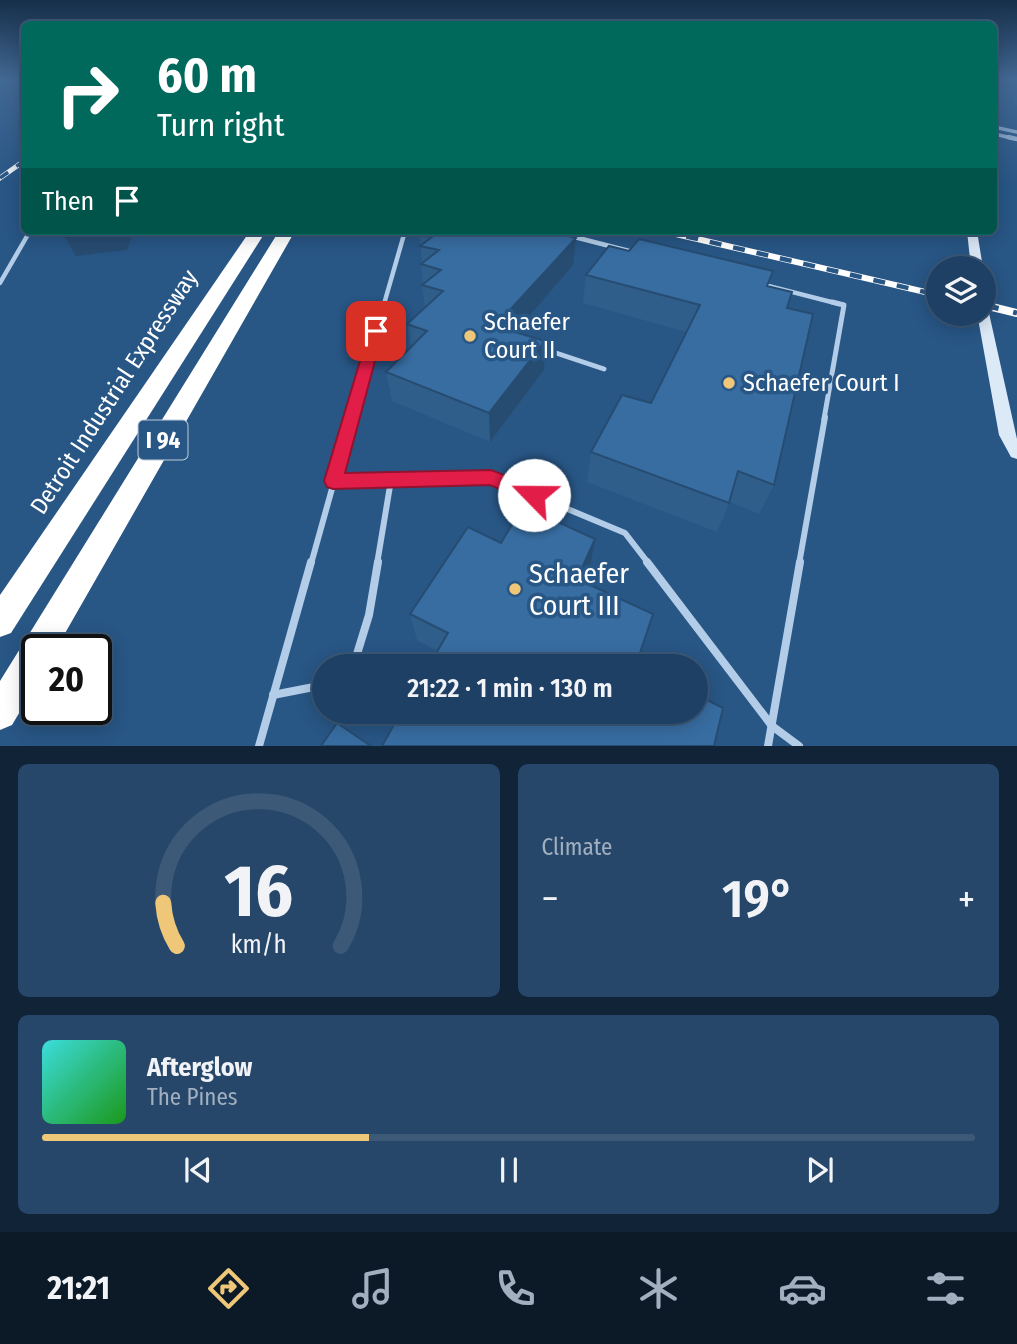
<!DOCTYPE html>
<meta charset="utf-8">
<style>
:root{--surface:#1e4064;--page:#26476a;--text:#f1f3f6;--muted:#a1afbf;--line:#3c5978;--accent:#efc779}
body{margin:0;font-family:"Fira Sans Condensed",sans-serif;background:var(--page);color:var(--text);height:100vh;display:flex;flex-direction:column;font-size:26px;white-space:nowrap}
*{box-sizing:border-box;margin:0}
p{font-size:23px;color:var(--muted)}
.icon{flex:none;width:38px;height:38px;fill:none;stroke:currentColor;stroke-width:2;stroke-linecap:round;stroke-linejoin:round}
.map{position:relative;height:746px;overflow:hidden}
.drawer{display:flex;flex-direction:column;gap:18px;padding:18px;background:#102337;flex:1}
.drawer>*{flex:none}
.hud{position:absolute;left:21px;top:21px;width:976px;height:214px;border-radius:10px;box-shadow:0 4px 18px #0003,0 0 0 2px var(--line);background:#00695c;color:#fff;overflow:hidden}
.controls{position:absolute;left:926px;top:256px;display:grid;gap:14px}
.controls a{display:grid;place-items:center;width:70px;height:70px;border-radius:50%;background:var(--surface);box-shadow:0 4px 18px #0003,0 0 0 2px var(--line);font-size:35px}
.speed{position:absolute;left:21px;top:634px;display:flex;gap:14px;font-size:35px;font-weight:700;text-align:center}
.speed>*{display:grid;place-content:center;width:91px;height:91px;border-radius:50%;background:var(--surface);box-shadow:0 4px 18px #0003,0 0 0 2px var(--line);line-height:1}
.speed .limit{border:4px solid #111;border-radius:10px;background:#fff;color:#111}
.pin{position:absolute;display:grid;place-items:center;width:60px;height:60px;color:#fff;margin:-30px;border-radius:14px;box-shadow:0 4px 10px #0006}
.me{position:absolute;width:77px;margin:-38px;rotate:293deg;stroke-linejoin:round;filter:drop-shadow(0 0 5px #0008)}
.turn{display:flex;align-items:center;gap:24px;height:147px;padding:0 21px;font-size:32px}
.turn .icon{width:91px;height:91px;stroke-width:2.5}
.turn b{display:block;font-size:49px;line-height:60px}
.then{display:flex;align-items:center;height:66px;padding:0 21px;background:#0003;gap:14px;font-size:26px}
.big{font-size:52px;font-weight:600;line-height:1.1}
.drawer .tile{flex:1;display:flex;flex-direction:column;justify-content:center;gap:10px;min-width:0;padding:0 24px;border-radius:10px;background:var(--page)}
.drawer .dial{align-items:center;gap:0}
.dial svg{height:182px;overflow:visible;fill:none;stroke:var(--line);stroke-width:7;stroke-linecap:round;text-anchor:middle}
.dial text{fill:var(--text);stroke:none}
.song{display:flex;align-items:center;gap:21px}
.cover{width:84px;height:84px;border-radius:10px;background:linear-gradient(135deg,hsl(180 70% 55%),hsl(120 70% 35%))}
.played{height:7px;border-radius:4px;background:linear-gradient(90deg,var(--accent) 35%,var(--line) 35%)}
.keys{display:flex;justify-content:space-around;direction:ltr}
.heat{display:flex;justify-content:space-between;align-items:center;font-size:38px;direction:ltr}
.drawer .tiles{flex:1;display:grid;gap:18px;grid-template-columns:1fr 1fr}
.tile:last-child{grid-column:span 2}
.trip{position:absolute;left:312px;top:654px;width:396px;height:70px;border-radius:35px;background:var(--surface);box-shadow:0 4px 18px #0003,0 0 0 2px var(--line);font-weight:600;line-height:70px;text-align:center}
.tabs{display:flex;height:112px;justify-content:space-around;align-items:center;background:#0c1a28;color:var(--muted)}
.tabs .icon{width:49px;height:49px}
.tabs .current{color:var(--accent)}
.tabs b{font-size:32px;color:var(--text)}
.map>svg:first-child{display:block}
</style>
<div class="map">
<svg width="1017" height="746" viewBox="0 0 1017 746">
<rect width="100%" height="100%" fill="#285685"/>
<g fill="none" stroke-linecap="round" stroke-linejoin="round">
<g stroke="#b3cde8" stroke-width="4.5">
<path d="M551,231L633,252"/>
<path d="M0,283L30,231"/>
<path d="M761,284L839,304"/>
<path d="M384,304L405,231"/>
</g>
<g stroke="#b3cde8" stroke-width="5">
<path d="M553,352L604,369"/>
<path d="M352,419L385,302"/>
<path d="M824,419L844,305L832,302"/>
</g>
<g stroke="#b3cde8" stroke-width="6">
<path d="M333,481L491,477L625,533L649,564"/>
<path d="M311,564L352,417"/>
<path d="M377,564L391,480"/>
<path d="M799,564L825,417"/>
</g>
<g stroke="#b3cde8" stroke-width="8">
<path d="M647,562L772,726L799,746"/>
<path d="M353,667L369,615L378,562"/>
<path d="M273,695L324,685"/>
<path d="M259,746L311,562"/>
<path d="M768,746L800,562"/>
</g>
<g stroke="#b3cde8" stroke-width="3.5">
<path d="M994,127L1017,132"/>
<path d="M994,134L1016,139"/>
</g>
<path stroke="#b3cde8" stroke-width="4.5" d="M1008,137L1017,139"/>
<g fill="#dce9f7" fill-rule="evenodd">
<path d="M967,231H977L983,268H971Z"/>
<path d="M984,309L989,313L1017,439V459L1011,457L999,435L977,313H984Z"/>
</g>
<g fill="#fff" fill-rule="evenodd">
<path d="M250,231H266L11,633L0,637V595Z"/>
<path d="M279,231H295L56,649H37V683L12,725L0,730V681Z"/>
</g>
<defs>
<path id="rail-far3" d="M15,80L24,82"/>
<path id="rail-far2" d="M0,178L24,161"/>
<path id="rail-far1" d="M663,231L938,295"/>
<path id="rail" d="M984,305L1017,313"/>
</defs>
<use href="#rail-far3" stroke="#fff" stroke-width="3.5"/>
<use href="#rail-far2" stroke="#fff" stroke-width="5"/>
<use href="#rail-far1" stroke="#fff" stroke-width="6"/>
<use href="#rail" stroke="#fff" stroke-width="8"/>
<use href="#rail-far3" stroke="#285685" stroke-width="2.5" stroke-dasharray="8" stroke-linecap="butt"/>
<use href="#rail-far2" stroke="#285685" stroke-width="3.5" stroke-dasharray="10" stroke-linecap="butt"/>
<use href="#rail-far1" stroke="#285685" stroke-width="4.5" stroke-dasharray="12" stroke-linecap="butt"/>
<use href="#rail" stroke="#285685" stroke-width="5" stroke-dasharray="15" stroke-linecap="butt"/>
</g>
<g fill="#305e8b">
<path d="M1007,80H1017V107Z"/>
<path d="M419,231H567V236L573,265L515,332L545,341L544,370L490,442L392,401L386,372L411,348L407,324L425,308L422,285L423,284L421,264L422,263Z"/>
<path d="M586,275L768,286L787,308L774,485L759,514L730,502L717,532L587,482L591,452L651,403L686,332L583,303Z"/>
<path d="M501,543L590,567L437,651L417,640L410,614Z"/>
</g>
<g fill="#274c71">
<path d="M118,231H134L127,250L76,256L65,237Z"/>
<path d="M559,231H567L566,248L557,233Z"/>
<path d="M576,238L573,265L496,355L495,326Z"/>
<path d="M545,341L544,370L490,442L489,413Z"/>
<path d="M595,539L590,567L573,607L577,579Z"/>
</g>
<g fill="#386da2" stroke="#274c71" stroke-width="2">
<path d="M69,231H118L65,237Z"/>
<path d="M424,231H559L557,233L576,238L495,326L545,341L489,413L386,372L427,331L407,324L443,291L422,285L441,270L421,264L439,250L420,246L436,234Z"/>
<path d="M639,239L773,271L767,286L792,292L787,308L813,314L774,485L738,471L729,503L591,452L622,395L651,403L700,305L586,275L609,246L629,251Z"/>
<path d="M523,506L595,539L577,579L653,614L636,665L640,667H428L448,633L410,614L468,527L501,543Z"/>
<path d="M695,694L723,708L714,746H382L401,712H695Z"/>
<path d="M337,723L371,746H321Z"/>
</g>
<linearGradient id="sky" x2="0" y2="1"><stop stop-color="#162f49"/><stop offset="0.43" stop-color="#426894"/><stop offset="1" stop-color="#426894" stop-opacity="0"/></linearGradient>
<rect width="1017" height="184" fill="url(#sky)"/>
<path fill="#e11d48" stroke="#92132f" stroke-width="2" d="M376,327L383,331L345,473L491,470L541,489L544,495L541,501L534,503L490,485L333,489L327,487L324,481L369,331Z"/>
<g fill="#efc779" stroke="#285685" stroke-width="2.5">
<circle cx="470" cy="336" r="7"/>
<circle cx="729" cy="383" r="7"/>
<circle cx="515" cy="589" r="7"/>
</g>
<g text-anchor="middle" stroke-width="7" stroke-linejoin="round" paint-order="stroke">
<rect fill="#285685" stroke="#beccda" stroke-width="2" x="138.5" y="420.5" width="49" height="39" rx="5"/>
<g font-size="23" font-weight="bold" fill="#fff">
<text x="163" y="448">I 94</text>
</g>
<g font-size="24" fill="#fff" stroke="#285685" text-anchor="start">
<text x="484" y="330">Schaefer<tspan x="484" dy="28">Court II</tspan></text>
<text x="743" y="391">Schaefer Court I</text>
</g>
<g font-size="24" fill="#fff" stroke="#285685">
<text transform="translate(114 392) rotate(-57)" y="8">Detroit Industrial Expressway</text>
</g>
<g font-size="28" fill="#fff" stroke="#285685" text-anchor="start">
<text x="529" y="583">Schaefer<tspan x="529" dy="32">Court III</tspan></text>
</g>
</g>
</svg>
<div class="controls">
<a><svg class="icon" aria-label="layers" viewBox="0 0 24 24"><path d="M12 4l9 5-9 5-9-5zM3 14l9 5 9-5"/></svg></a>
</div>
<div class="speed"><div class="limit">20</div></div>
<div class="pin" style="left:376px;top:331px;background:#d93025"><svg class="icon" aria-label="arrive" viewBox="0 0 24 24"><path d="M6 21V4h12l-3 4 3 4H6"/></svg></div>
<svg class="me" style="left:534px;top:495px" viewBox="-20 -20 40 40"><circle r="19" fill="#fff"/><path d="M0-13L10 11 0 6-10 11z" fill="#e11d48"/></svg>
<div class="trip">21:22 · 1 min · 130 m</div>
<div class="hud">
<div class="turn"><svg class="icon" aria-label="right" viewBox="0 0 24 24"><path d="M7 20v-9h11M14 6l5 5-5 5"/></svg><div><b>60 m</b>Turn right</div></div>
<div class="then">Then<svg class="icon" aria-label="arrive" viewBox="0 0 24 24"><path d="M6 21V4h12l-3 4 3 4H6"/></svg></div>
</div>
</div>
<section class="drawer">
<div class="tiles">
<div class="tile dial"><svg viewBox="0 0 100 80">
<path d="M14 69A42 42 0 1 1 86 69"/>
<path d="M14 69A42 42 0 0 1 8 50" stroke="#efc779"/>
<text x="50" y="56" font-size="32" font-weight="700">16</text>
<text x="50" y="72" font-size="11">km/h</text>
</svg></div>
<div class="tile"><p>Climate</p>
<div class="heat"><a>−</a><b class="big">19°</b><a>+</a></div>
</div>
<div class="tile">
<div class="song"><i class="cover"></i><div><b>Afterglow</b><p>The Pines</p></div></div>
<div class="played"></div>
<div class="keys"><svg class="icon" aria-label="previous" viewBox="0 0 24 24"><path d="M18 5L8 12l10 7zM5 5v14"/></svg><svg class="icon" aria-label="pause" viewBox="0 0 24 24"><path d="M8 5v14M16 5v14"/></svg><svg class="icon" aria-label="next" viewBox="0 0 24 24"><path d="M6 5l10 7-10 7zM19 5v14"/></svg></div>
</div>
</div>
</section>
<nav class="tabs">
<b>21:21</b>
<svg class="icon current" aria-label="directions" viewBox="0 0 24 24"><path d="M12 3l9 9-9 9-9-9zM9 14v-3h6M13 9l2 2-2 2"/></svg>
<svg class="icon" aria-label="music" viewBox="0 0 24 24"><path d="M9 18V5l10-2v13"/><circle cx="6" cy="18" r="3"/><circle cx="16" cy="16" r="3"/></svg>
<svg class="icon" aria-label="phone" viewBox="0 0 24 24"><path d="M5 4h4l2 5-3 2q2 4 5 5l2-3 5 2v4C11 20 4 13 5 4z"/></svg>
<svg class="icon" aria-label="climate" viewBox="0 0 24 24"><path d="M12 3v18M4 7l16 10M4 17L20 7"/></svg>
<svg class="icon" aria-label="car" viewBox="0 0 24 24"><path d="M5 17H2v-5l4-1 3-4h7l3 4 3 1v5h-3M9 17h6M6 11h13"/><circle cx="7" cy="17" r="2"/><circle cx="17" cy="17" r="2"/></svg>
<svg class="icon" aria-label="filters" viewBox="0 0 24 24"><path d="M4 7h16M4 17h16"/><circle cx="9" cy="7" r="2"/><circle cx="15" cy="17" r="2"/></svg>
</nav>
